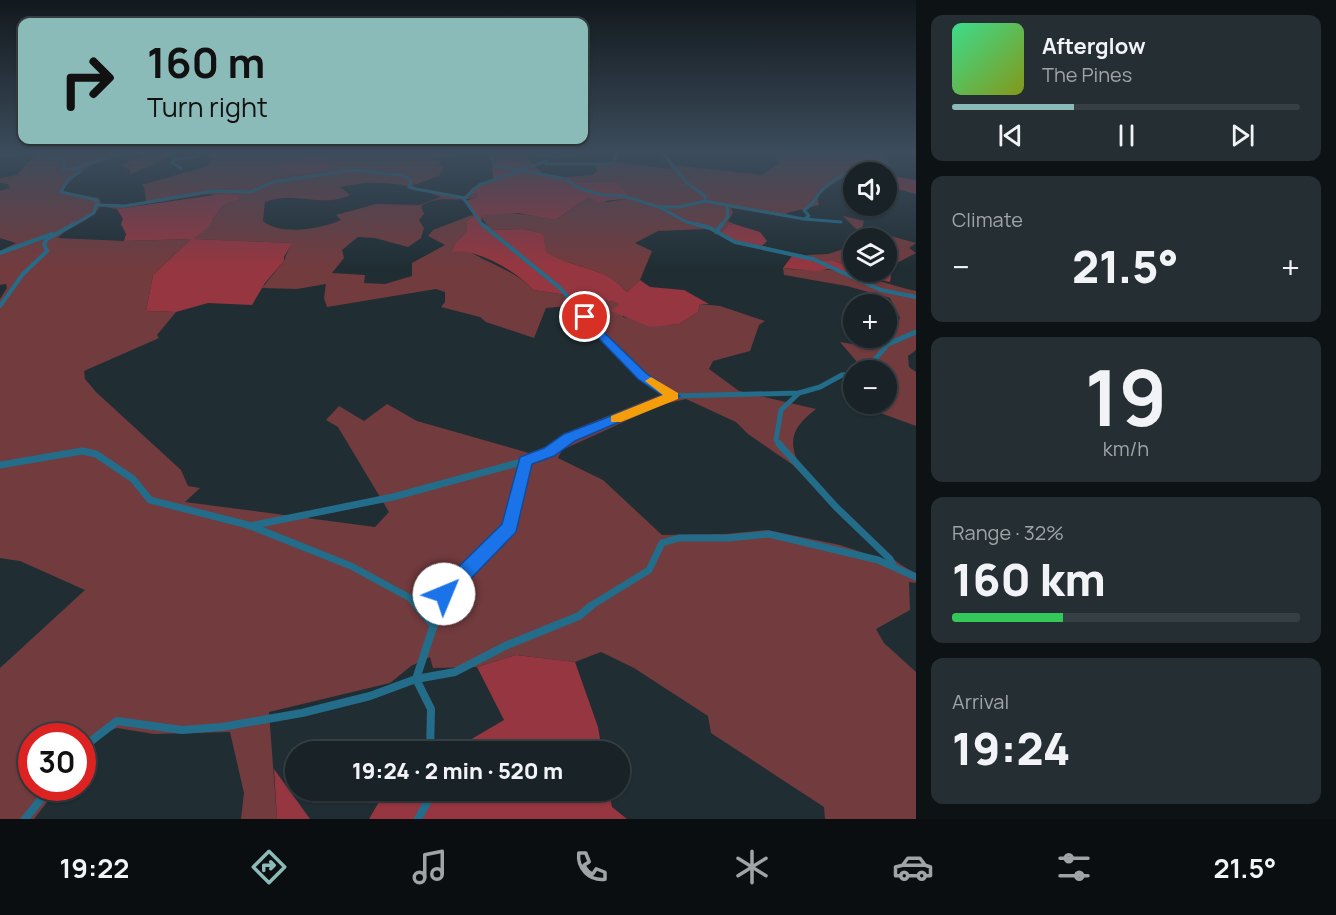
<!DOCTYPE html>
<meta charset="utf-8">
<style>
:root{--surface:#182227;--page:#252f33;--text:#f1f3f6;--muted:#9fa4a7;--line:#363f44;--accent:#8bbbb9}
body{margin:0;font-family:Manrope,sans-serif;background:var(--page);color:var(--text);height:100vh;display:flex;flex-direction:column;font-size:22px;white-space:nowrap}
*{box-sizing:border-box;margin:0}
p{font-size:20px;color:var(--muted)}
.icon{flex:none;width:33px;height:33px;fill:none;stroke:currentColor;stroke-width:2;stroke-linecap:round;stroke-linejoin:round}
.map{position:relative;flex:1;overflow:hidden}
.drawer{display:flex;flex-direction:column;gap:15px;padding:15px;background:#0d1315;width:420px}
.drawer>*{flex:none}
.guide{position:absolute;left:18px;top:18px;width:570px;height:126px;border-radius:12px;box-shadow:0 2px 4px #0004,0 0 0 2px var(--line);background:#8bbbb9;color:#111;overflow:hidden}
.fabs{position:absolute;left:843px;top:162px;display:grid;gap:12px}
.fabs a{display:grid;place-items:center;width:54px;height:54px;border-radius:50%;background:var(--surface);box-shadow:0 2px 4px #0004,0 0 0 2px var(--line);font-size:30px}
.speed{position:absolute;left:18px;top:723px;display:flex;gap:12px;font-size:30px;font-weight:700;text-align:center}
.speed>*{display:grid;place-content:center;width:78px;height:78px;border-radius:50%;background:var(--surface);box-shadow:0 2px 4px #0004,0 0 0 2px var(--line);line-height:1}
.speed .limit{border:9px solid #d22;background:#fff;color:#111}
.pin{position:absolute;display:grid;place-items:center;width:51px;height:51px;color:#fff;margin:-26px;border:3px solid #fff;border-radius:50%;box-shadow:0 2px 6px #0007}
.me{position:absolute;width:66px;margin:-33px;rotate:45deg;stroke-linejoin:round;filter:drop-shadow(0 0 4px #0008)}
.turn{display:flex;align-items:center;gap:21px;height:126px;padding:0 30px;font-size:27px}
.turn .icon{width:78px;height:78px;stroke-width:2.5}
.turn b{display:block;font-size:42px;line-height:51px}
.big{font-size:45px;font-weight:800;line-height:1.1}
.drawer .tile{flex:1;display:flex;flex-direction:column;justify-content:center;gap:9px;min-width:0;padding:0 21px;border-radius:12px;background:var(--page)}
.drawer .dial{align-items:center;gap:0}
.dial b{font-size:78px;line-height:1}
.song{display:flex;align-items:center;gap:18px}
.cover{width:72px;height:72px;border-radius:9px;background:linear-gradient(135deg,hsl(150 70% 55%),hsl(70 70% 35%))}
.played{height:6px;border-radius:3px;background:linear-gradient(90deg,var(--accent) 35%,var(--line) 35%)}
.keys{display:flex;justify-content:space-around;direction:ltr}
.heat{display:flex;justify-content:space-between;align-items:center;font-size:33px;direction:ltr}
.charge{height:9px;border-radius:4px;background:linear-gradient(90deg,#34c759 32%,var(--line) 0)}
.trip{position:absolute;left:285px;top:741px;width:345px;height:60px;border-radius:30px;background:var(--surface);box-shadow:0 2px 4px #0004,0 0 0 2px var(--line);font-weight:800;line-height:60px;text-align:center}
.tabs{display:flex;height:96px;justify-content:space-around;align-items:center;background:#0a0e10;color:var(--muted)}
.tabs .icon{width:42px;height:42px}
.tabs .on{color:var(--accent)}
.tabs b{font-size:27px;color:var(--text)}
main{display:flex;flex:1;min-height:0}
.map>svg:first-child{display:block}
</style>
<main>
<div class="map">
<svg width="916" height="819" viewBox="0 0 916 819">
<rect width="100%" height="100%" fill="#202e34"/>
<g fill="#723b3e" fill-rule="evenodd">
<path d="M20,152H181L129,175L131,172L122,165L147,154C111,153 85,162 63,190L64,193L99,198L101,204L130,205L146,201L144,187L141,185L208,166L212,159L207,157L209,152H533L527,158L533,164L471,153L435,159L444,167L439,176L411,186L446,196L463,197L468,193H477V197C459,204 440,193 421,206L424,214L419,220L424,228L421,238L408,247L375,238L358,237L342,250L344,258L332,273L365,275L364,283L385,284L412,276V263L445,245L428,236L433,230L472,215L475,216L467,232L457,241C474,261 514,267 533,290L615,302L620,305L623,317L667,325L679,324L698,312L700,304L720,306L765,321L759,325L750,351L713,361L709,369L739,391L816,409C797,424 787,436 797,460C828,494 875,554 916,573V583L909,582L910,610L876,629L884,643L916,672V819H825L824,807L711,733L708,716L634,668L601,652L575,662L516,655L477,667L433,668L430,657L411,666L390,683L269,712L277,819H241L244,793L230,732L154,734L117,728L103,733L83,758L82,736H32V788H58L34,819H0V668L85,590L20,561L0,558V299L7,288L6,284L0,285V251L16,243L0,238V191L9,188L8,184L0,183V178L17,175L35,155L0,157V154ZM364,183C394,182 414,186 441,197L419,205L376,204L336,215L341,220C321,229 281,236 263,221L265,202C297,190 320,209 350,195L340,187ZM209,194L238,200L222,206L213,220L192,239L124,241L58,238C68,226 92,222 100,206L117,209ZM191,239L291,243L284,261L262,288L297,289L326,284L324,298L327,307L436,289L445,292V302L441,307L480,317L486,322L534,338L546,308L569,306L620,360L665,393L573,430L559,437L557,443L529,453L417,421L387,404L364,421L339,406L326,420L338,427L389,512L375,527L185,502L200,488L188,486L181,470L96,392L85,379L84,371L159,338L157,335L176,312L146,311L153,275ZM686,399L736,422L748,434L793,465L888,561L840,545L767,530L726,534L662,535L603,480L558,458L562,450L661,405Z"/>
<path d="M615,152H619L616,162L670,169L671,165L659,152H664L674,165L762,175L779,163L772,152H886L891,176L886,172C850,173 846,173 817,196L819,205L787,213L786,217L731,208L733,213L728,221L734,224L728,225L721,233L706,229L658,231L635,243L652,251L640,280L627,292C606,267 571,268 545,252L542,234L523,229L490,230L480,215C507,210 529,215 555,220L589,197L608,202L629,198L619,187L580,183L564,177L592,175L597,171L595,163H611Z"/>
<path d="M843,216L864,221L862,228L916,243L909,248L916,253L893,265L892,269H887L886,238H854L853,268L834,261H822L806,255L828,254L853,246L852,233L859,232Z"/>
<path d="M783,268C800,271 814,268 830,270C859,272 887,285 916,291V350L908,356L909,367L916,372V426L856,404H886V370H854L858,363L840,342L852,344L886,338L887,332L896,328L900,318L890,298L847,286L784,275Z"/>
</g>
<g fill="#963640">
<path d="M311,156L327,158L330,162L327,171L297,174L276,166Z"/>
<path d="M496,158L533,164L543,174L564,177L580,183L616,182L630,198L597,202L589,197L555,220L518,213L481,215L482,222L490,230L523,229L543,234L546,252C572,269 605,266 627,292L640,280L650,287L684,290L709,304H700L698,312L679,324L650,327L611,311L619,305L615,302L533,290C518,272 475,247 452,252L457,241L467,232V222L474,216L466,201L477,197V193H468L472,188L493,179L492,159Z"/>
<path d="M886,175L916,180V194L887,186Z"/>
<path d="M229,193L240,196L238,200L222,206L208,227L193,239L292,243L284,257V261L265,283L252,305L208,303L176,312L146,311L153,275L191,239L124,241L126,234L121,224L123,219L117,209Z"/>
<path d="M734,224L760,232L767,241L762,246L822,261H834L853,268L854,272L892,269L890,282L828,269L817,271L783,268L792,256L737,243L721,233L728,225Z"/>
<path d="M516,655L575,662L598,727L602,751H451L504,720L477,667Z"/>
<path d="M274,769L310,819H277Z"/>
<path d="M386,790L609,791L612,807L627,819H369Z"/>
</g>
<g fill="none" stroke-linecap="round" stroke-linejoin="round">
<g stroke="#236d8a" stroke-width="3">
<path d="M39,152L46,157L65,160L63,169H71L122,154L183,152"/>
<path d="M488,152L495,164L502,167L566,179L579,188L602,195L623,196L659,207L687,222L702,226"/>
<path d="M662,152L687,183L705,196V201"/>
<path d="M171,155L175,159L197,157"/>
<path d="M538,155L557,157L578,154"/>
<path d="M0,156L31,152"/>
<path d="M175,159L172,163L181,168"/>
<path d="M545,164H608L613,163L617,152"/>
<path d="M520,170L547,161"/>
<path d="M98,205L125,206L212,191L251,192L273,182L352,170L402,175L411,180L409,187L416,189L465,198"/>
<path d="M661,207H679L705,201L804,219L809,216L804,210C814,205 815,197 823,189C839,173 864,168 885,163"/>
<path d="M804,219L841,222"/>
<path d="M71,226L94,213L97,200L61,192L68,179L80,172L78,170"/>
<path d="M483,226L464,199L479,185L520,171"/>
<path d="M721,226L728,216L727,206"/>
</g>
<g stroke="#236d8a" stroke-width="4">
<path d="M482,224L560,288L590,321"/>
<path d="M696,224L710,228L735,242L813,259L881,290L916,297"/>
<path d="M716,232L722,224"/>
<path d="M0,253L52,234"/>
<path d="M0,306L23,274L47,251L44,244L47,239L74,224"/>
</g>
<g stroke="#236d8a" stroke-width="5">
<path d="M589,319L642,377L673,396"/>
<path d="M866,370L888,344L916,332"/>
<path d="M559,445L570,437L673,396L799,393L820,387L842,375L854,374"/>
<path d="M781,445L776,440L781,410L799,393"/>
</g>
<g stroke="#236d8a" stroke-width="7">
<path d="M779,444L836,507L890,559L894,567"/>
<path d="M0,465L82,451L96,454L133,479L150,500L248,525L351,566L410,598L418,607"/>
<path d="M250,526L393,497L525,461"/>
<path d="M439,607L444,593L510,527L525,461L549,452L561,444"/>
<path d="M589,607L649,570L662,543L679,538H728L769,534L878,560L916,577"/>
</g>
<g stroke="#236d8a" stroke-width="8">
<path d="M417,606L434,626"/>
<path d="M82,748L117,721L182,730L222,727L302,713L370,696L416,679L455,672L505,646L579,616L591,606"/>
<path d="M430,752L431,709L416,679L440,606"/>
<path d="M25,819L50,788"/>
<path d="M418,819L429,799V790"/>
</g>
</g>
<linearGradient id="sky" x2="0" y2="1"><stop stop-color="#12191d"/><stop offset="0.57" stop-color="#3c4c5c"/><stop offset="1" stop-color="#3c4c5c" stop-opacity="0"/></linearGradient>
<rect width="916" height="267" fill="url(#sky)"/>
<path fill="#1a73e8" stroke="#114b97" stroke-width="1.5" d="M585,314L647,374L680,396L575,441L554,456L532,464L516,532L450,600L444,602L437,600L434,594L437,588L502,524L520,457L544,448L564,434L663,396L638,379L581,320L579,317Z"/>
<path fill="#f59e0b" d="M651,377L678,393V399L621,422H611V416L663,395L645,381Z"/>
</svg>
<div class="fabs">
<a><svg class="icon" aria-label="sound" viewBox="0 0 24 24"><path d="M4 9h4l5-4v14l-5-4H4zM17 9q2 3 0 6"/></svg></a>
<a><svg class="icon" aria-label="layers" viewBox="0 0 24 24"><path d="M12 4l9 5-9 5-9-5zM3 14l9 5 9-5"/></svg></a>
<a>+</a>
<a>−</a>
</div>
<div class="speed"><div class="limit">30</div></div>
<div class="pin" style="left:585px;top:317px;background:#d93025"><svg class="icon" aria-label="arrive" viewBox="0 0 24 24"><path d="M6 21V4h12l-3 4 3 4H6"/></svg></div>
<svg class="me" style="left:444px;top:594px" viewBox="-20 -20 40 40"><circle r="19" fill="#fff"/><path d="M0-13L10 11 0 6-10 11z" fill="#1a73e8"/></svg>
<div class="trip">19:24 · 2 min · 520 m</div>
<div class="guide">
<div class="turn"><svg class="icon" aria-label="right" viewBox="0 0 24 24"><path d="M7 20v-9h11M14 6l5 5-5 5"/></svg><div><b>160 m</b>Turn right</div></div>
</div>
</div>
<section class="drawer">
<div class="tile">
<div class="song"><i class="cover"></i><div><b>Afterglow</b><p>The Pines</p></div></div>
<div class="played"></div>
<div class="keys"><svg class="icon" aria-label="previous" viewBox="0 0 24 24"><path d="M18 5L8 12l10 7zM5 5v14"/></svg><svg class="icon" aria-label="pause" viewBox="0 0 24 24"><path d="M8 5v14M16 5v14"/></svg><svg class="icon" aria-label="next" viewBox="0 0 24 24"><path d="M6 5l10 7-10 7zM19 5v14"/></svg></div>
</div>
<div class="tile"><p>Climate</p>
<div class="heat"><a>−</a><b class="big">21.5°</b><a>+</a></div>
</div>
<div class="tile dial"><b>19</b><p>km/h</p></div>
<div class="tile"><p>Range · 32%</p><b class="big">160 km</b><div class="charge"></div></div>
<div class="tile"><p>Arrival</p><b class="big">19:24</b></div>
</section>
</main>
<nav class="tabs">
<b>19:22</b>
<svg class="icon on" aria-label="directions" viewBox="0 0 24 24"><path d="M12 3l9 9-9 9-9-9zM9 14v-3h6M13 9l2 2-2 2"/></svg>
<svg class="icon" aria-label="music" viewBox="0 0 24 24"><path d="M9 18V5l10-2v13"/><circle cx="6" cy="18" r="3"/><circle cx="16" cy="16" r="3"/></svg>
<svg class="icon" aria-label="phone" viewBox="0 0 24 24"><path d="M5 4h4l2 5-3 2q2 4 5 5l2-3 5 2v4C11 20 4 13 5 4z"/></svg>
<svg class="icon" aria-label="climate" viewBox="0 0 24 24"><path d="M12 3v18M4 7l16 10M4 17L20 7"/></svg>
<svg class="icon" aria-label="car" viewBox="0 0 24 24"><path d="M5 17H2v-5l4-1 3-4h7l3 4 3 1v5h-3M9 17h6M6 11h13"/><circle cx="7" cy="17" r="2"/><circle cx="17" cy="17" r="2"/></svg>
<svg class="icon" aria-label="filters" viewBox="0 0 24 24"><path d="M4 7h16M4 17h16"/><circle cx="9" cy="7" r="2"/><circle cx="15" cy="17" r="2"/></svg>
<b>21.5°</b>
</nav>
